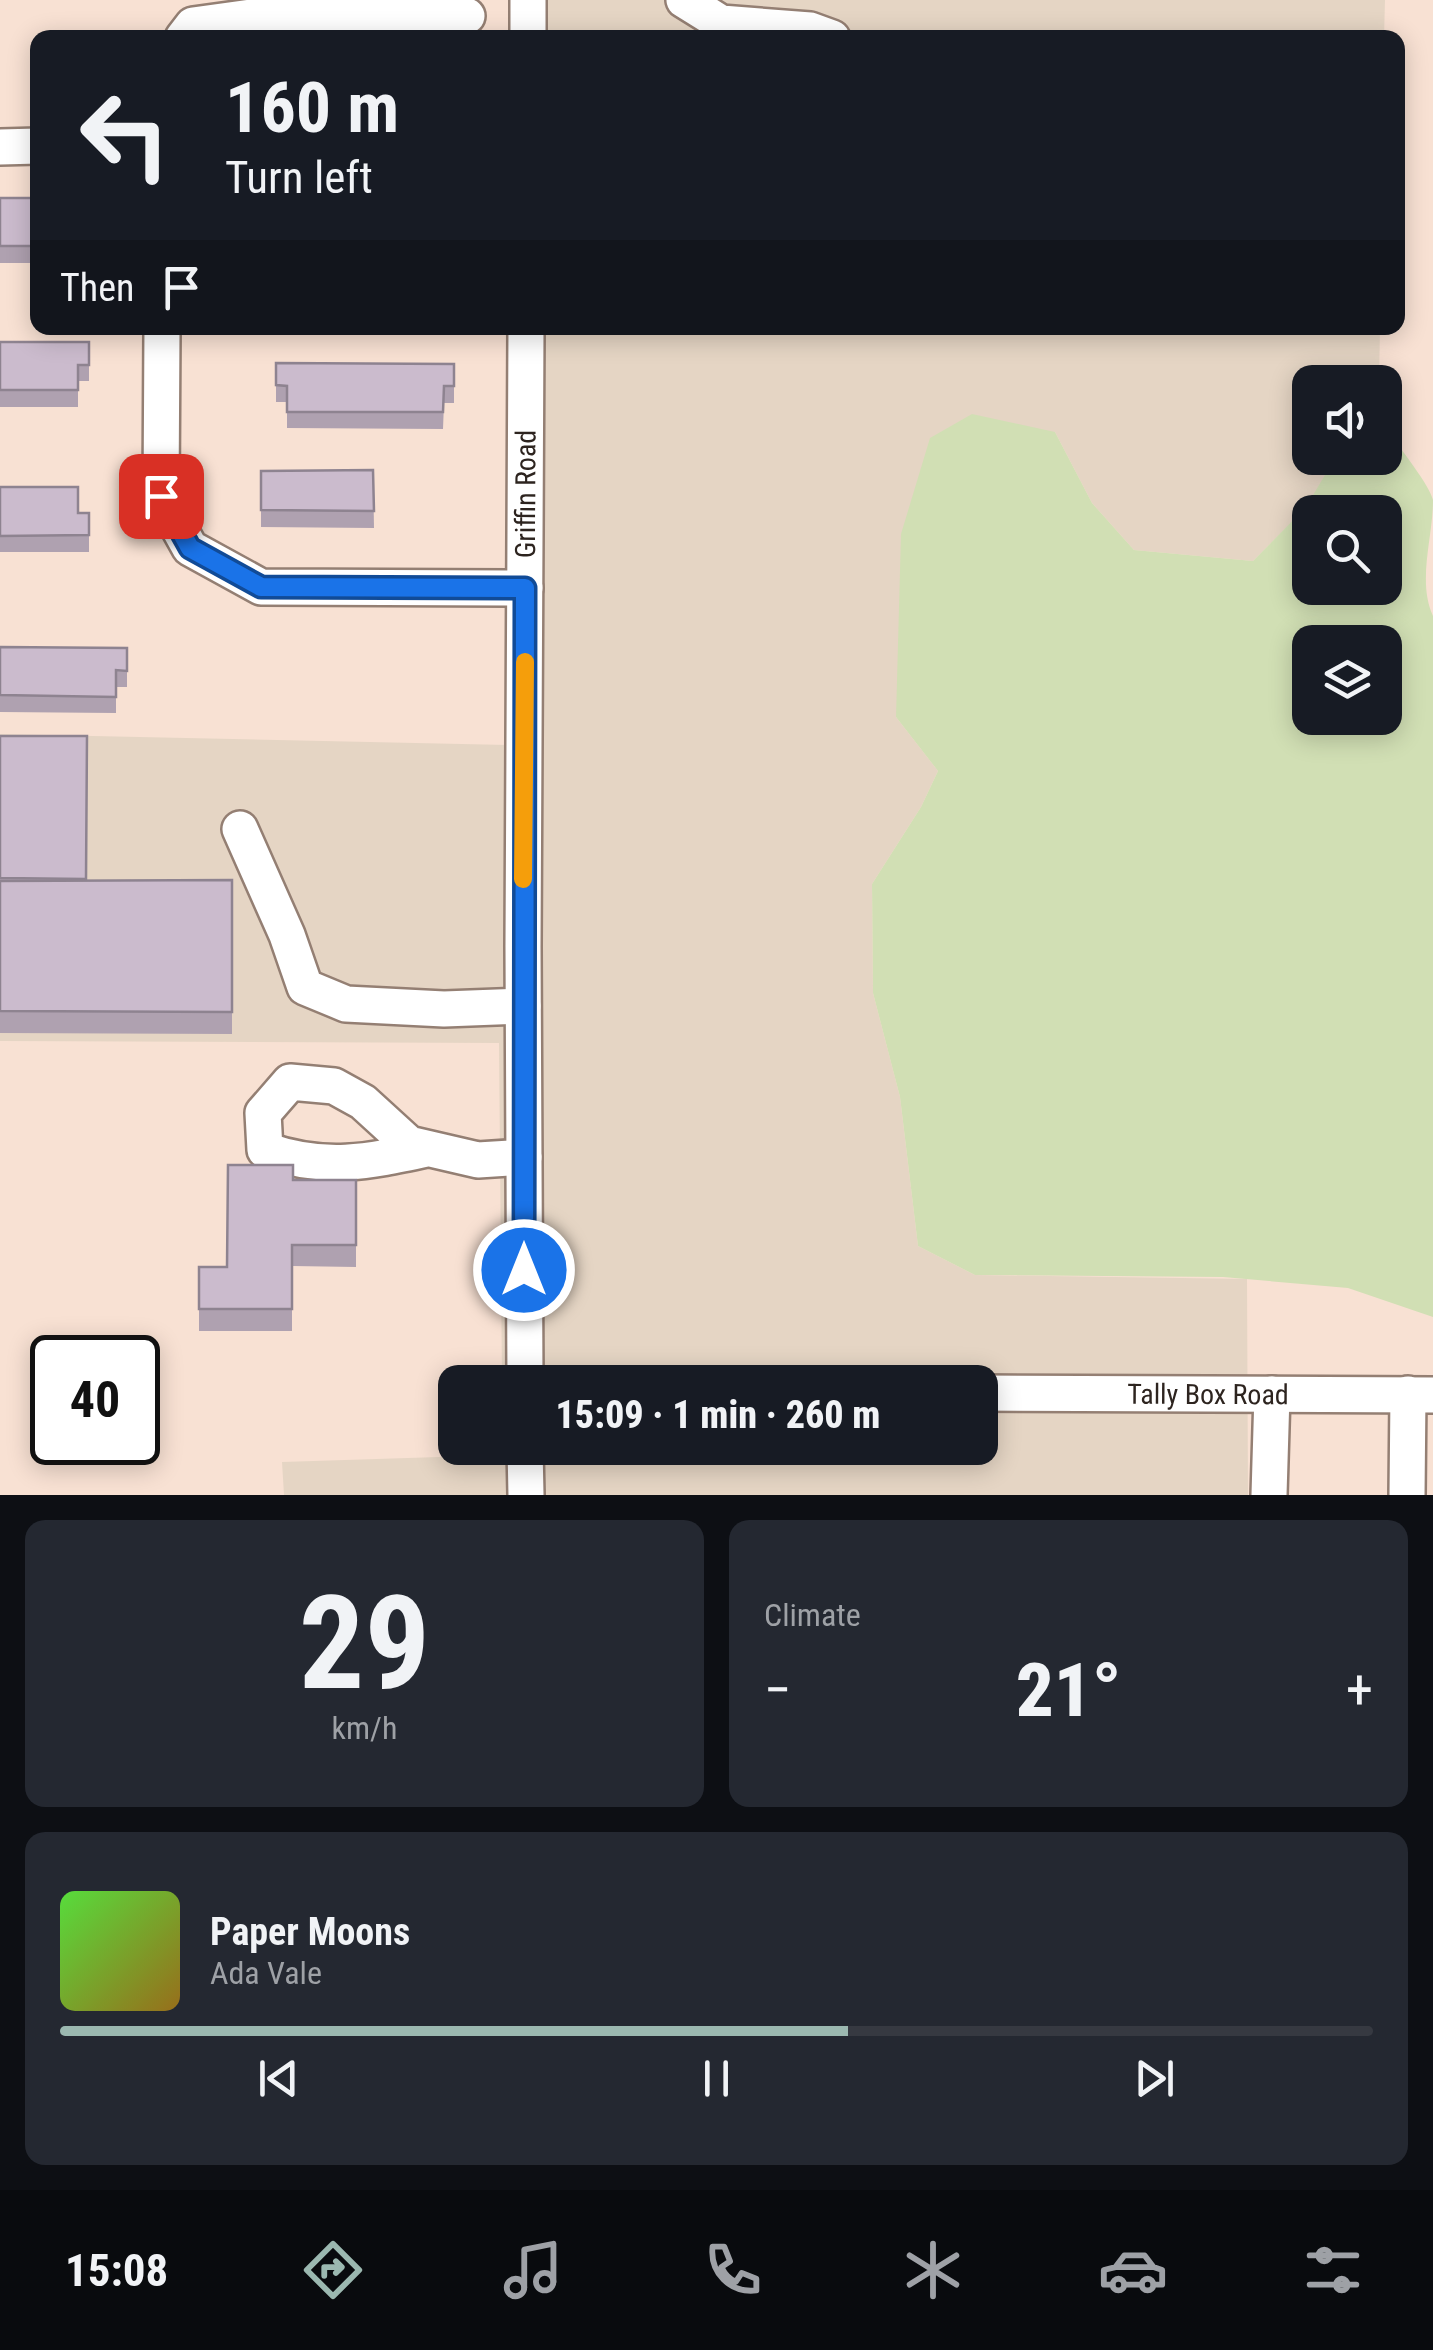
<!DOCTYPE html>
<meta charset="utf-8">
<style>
:root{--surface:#171b24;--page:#242831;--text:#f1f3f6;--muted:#9ea1a6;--line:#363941;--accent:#9bb8b0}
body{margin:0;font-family:"Roboto Condensed",sans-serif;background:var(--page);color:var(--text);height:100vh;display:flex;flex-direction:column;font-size:38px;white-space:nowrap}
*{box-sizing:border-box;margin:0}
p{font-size:32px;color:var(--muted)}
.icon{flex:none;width:55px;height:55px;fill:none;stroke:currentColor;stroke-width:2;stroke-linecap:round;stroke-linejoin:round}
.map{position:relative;height:1495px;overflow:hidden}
.drawer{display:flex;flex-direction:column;gap:25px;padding:25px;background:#0d0f14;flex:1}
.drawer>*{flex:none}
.hud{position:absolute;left:30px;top:30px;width:1375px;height:305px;border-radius:20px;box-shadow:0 5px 25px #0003;background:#171b24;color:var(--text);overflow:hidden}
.tools{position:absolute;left:1292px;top:365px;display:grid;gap:20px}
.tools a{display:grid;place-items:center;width:110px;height:110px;border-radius:20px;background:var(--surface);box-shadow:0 5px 25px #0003;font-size:50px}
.speed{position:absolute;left:30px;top:1335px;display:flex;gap:20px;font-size:50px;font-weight:700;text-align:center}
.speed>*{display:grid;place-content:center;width:130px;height:130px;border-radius:50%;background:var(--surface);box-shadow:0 5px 25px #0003;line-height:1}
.speed .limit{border:5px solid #111;border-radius:15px;background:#fff;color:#111}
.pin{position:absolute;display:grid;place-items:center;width:85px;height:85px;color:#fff;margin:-42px;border-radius:20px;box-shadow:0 5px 15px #0006}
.me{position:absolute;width:110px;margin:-55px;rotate:0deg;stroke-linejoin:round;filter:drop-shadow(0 0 8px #0008)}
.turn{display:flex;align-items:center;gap:35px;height:210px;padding:0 30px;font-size:45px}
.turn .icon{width:130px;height:130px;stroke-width:2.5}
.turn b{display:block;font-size:70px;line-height:85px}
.then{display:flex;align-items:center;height:95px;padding:0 30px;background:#0003;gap:20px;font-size:38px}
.big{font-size:75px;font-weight:800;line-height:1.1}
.drawer .widget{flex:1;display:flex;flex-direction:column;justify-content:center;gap:15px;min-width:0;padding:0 35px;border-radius:20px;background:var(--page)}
.drawer .dial{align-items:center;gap:0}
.dial b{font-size:130px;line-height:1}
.song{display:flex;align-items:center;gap:30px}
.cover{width:120px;height:120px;border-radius:15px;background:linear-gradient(135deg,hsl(110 70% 55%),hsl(40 70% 35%))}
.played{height:10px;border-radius:5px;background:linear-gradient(90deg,var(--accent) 60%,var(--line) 60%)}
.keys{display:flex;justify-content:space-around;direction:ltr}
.heat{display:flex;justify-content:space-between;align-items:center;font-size:55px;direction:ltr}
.drawer .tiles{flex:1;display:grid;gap:25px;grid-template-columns:1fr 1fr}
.widget:last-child{grid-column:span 2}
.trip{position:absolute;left:438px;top:1365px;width:560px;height:100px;border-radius:20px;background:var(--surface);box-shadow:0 5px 25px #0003;font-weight:800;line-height:100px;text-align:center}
.dock{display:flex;height:160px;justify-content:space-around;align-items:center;background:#090b0e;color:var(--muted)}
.dock .icon{width:70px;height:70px}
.dock .selected{color:var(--accent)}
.dock b{font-size:45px;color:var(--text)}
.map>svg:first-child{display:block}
</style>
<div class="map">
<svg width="1433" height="1495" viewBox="0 0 1433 1495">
<rect width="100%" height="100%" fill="#f8e1d3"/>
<g fill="#e5d5c4">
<path d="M544,0H1385L1384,38H544Z"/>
<path d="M542,328H1380L1379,382H1310V458H1335L1307,507L1253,561L1134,550L1092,503L1055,432L896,717L938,771L921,807L872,884L873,993L900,1097L918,1246L975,1275L1247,1279L1248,1495H542V1448H980V1382H542L539,947Z"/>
<path d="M0,734L508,745V1382H502L499,1043L0,1041Z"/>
<path d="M503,1448H508V1495H284L282,1462L502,1455Z"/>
</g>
<path fill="#d1dfb4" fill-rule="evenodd" d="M972,414L1055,432L1092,503L1134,550L1253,561L1306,507L1335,458H1385V439L1396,441C1405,456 1429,484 1433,500C1433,538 1417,581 1433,616V1317L1348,1288L1223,1277L975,1275L918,1246L900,1097L873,993L872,884L921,807L938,771L896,717L901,534L930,438ZM1310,512H1385V588H1310ZM1310,642H1385V718H1310Z"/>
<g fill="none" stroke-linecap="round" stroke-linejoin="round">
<defs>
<g id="minor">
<path d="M684,0L721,23L810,30L832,38"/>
<path d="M183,38L193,25L259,16H467"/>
<path d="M528,38V0"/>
<path d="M0,147L38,146"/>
<path d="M162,328L161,496L190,548L261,587L525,588"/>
<path d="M240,829L287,935L305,987L346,1004L444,1009L523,1006"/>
<path d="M427,1149C367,1162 325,1171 265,1150L263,1113L290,1082L334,1086L363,1102L409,1144L478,1160L524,1157"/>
<path id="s1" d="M525,1382L523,947L526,328"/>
<path id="s2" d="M980,1393L1433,1395"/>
<path d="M525,1448L526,1495"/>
<path d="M1269,1495L1272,1394"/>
<path d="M1407,1495L1408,1394"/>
</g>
</defs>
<use href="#minor" stroke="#947f73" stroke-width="40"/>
<use href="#minor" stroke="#fff" stroke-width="35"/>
</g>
<g fill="#afa1b0">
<rect x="0" y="198" width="38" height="65"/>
<path d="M0,342H89V381H78V407H0Z"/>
<path d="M276,363L454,364V403H444L443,429L287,428V402H276Z"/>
<path d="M373,470L374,528L261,527V471Z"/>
<path d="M0,487L78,513H89V552H0Z"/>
<path d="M0,647L127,648V687H116V713L0,712Z"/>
<path d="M0,736H87L86,881L232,880V1034L0,1033Z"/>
<path d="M293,1180H356V1267L292,1266V1331H199V1267H227Z"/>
</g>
<g fill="#cbbbcd" stroke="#8e8390" stroke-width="2.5">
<rect x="0" y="198" width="38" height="48"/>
<path d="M0,342H89V365H78V390H0Z"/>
<path d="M276,363L454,364V386H444L443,412H287V386L276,385Z"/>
<path d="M373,470L374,511L261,510V471Z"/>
<path d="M0,487H78V513H89V535L0,536Z"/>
<path d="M0,647L127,648V671L116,670V697L0,695Z"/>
<path d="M0,736H87L86,879L0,878Z"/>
<path d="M232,880V1012L0,1011V881Z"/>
<path d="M228,1165H293V1180H356V1245H292V1309H199V1267H227Z"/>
</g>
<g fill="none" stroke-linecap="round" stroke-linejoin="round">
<defs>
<path id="route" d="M161,496L190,548L261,587L525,588L524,1270"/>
</defs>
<use href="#route" stroke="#114b97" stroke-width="25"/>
<use href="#route" stroke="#1a73e8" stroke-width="18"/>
<path stroke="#f59e0b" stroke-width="18" d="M523,879L525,662"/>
</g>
<g text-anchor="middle" stroke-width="8" stroke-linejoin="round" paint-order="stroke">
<g font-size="28" fill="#2d241f" stroke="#fef0e8">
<text dy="10" stroke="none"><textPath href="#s1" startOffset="888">Griffin Road</textPath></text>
<text dy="10" stroke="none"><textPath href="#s2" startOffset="228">Tally Box Road</textPath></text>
</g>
</g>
</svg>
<div class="tools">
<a><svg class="icon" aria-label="sound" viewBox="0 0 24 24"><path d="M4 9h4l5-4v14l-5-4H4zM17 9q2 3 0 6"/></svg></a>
<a><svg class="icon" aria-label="search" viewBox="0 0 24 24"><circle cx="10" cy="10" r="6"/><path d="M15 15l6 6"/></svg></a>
<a><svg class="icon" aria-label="layers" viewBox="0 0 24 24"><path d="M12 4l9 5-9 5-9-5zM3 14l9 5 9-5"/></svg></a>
</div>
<div class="speed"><div class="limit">40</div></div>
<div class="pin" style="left:161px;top:496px;background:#d93025"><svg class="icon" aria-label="arrive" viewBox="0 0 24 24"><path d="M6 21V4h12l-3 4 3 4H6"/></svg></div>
<svg class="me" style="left:524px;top:1270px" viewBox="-20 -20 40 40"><circle r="17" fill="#1a73e8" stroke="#fff" stroke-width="3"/><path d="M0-11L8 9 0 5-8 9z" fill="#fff"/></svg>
<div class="trip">15:09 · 1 min · 260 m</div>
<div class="hud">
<div class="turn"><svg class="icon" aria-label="left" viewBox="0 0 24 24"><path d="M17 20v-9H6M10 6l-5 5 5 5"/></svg><div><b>160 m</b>Turn left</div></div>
<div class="then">Then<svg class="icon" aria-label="arrive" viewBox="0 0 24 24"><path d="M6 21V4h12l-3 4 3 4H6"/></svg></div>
</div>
</div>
<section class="drawer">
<div class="tiles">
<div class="widget dial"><b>29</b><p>km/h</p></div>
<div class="widget"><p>Climate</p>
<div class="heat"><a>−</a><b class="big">21°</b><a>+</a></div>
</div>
<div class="widget">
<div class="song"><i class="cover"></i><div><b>Paper Moons</b><p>Ada Vale</p></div></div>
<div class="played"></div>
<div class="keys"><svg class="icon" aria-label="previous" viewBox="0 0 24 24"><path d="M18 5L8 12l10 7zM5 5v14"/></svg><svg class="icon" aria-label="pause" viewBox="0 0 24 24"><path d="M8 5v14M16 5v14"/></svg><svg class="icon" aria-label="next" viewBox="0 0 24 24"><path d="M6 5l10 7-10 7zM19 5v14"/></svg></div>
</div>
</div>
</section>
<nav class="dock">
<b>15:08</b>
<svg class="icon selected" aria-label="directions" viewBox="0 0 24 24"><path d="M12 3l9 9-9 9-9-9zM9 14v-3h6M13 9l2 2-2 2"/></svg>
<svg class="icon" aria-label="music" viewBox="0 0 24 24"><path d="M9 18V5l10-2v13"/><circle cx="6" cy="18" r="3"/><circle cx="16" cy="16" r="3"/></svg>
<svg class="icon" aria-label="phone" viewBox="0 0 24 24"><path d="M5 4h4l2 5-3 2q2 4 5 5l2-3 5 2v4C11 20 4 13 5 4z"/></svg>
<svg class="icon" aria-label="climate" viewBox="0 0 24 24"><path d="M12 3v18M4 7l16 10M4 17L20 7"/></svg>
<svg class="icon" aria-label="car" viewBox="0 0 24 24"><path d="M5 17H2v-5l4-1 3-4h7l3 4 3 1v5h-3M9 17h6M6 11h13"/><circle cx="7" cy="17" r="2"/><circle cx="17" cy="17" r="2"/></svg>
<svg class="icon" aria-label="filters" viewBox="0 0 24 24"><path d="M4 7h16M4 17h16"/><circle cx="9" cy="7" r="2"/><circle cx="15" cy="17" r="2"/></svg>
</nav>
